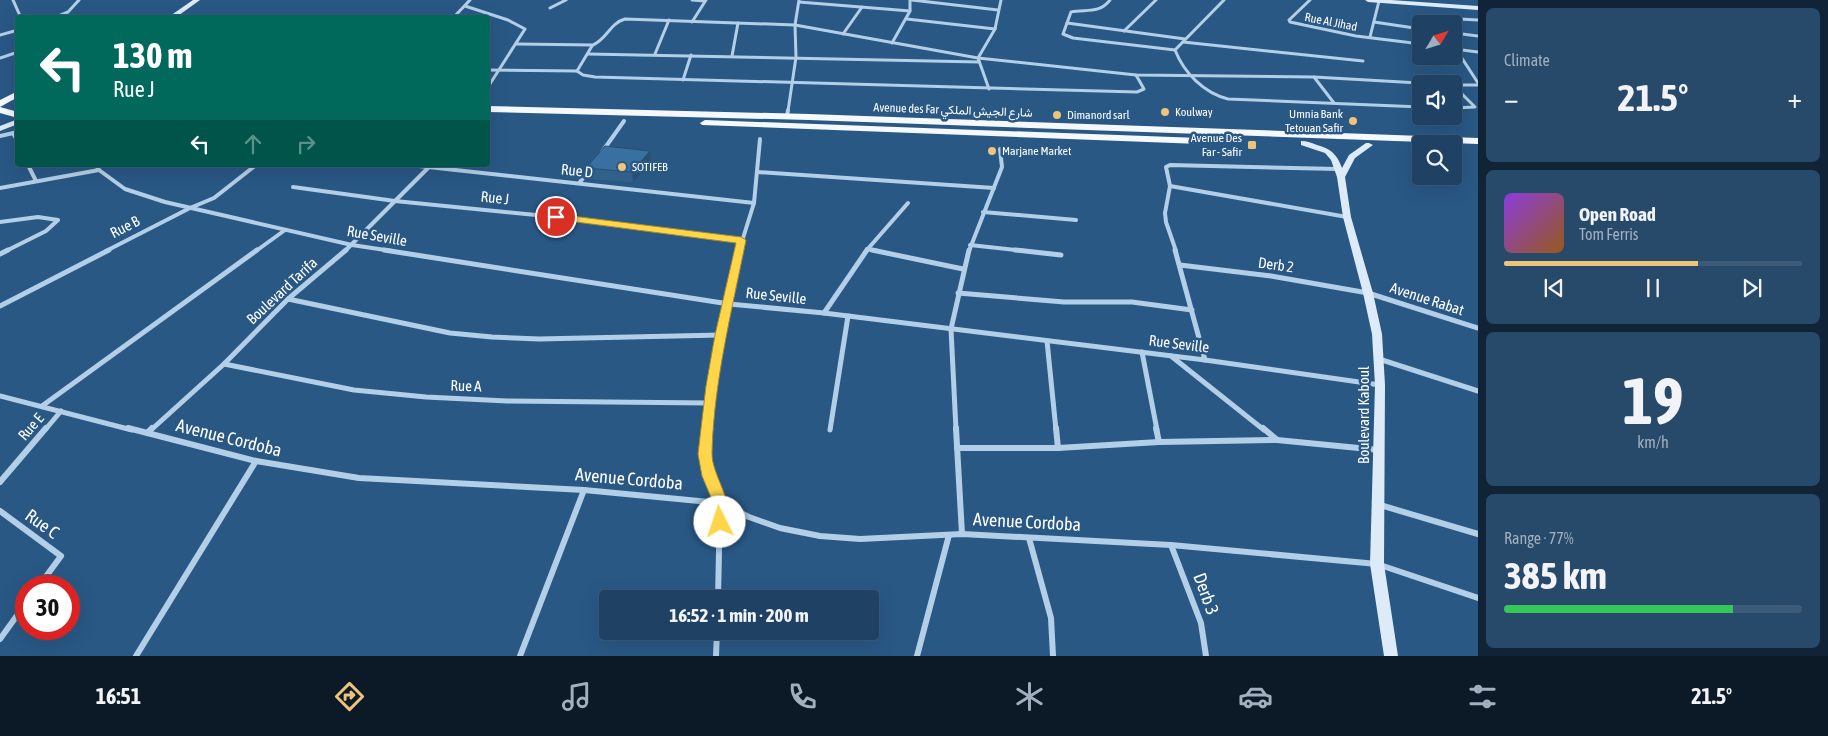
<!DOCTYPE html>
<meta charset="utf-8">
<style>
:root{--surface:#1f4264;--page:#27496a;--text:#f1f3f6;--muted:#a1b0bf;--line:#3c5b78;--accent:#efc47a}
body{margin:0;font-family:"Asap Condensed",Vazirmatn,sans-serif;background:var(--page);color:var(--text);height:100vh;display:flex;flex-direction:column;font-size:19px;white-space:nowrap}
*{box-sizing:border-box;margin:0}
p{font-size:16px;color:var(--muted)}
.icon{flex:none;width:28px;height:28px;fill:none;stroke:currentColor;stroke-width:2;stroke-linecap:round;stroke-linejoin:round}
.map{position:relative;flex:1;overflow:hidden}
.panel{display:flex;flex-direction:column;gap:8px;padding:8px;background:#112437;width:350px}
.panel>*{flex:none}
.guide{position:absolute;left:15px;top:15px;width:475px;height:152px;border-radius:5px;box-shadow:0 5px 20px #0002,0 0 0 1px var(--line);background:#00695c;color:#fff;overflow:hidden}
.needle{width:32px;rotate:52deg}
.tools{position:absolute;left:1412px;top:15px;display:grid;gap:10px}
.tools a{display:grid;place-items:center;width:50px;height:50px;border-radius:5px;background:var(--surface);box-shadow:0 5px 20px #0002,0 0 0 1px var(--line);font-size:25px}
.speed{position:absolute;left:15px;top:575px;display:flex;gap:10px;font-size:25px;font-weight:700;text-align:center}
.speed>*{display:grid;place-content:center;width:65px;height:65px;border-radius:50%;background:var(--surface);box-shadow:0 5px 20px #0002,0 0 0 1px var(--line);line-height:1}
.speed .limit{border:8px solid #d22;background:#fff;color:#111}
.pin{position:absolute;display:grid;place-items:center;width:42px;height:42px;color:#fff;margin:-21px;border:2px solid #fff;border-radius:50%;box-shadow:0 1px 5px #0007}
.me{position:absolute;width:55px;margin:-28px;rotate:356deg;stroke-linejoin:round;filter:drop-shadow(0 0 4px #0008)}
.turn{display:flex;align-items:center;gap:18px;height:105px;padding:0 15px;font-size:22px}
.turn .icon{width:65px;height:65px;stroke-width:2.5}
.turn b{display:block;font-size:35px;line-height:42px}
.lanes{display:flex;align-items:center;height:48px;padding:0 15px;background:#0003;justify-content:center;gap:25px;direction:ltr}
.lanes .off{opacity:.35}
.big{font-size:38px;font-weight:700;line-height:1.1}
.panel .tile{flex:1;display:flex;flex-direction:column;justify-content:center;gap:8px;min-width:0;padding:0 18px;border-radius:8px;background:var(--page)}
.panel .dial{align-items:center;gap:0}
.dial b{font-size:65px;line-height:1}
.song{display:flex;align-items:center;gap:15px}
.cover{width:60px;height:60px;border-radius:8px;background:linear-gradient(135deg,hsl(270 70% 55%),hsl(30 70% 35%))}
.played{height:5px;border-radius:2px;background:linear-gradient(90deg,var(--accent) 65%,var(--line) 65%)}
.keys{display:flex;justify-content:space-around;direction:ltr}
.heat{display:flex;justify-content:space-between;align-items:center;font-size:28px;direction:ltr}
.charge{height:8px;border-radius:4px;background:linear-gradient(90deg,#34c759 77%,var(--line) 0)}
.trip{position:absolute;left:599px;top:590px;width:280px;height:50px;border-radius:5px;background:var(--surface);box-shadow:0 5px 20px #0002,0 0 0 1px var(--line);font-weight:700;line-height:50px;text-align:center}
.dock{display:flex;height:80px;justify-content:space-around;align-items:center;background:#0c1a28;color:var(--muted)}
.dock .icon{width:35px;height:35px}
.dock .on{color:var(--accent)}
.dock b{font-size:22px;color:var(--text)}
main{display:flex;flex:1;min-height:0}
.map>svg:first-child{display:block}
</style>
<main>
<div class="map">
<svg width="1478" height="656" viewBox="0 0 1478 656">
<rect width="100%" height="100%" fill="#295885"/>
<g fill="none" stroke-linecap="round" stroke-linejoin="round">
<g stroke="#b3cfe7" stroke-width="3">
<path d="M13,0L21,18"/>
<path d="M692,0L705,1"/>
<path d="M912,0L998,10"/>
<path d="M1110,0C1099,14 1087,9 1071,12L1063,34L1073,38L1175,50"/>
<path d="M1224,0L1175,50C1184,73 1204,93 1228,99L1421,107"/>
<path d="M1310,0L1289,20L1290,22L1356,36L1421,44"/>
<path d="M799,2L910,11"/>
<path d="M465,6L508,20L525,29L488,87"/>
<path d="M550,8L566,0"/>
<path d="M54,18L68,12L79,0"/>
<path d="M453,18L470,0"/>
<path d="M907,19L995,29"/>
<path d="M692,22L706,0"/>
<path d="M1374,22L1421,29"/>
<path d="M1067,23L1185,39"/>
<path d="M1434,24V19L1440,18L1478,20"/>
<path d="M1124,31L1156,0"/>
<path d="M1454,33L1478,36"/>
<path d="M843,34L862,7"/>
<path d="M0,35L18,30"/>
<path d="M1370,37L1379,1"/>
<path d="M1183,42L1363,61"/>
<path d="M892,43L910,11V0"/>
<path d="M517,44L593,45C607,39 610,23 625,19L795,25L978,58L1136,75L1314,77L1437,84"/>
<path d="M592,46L577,71L583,75L595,77L1137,92L1144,89L1136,75"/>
<path d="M1454,49L1478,52"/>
<path d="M1456,49L1478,83"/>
<path d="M588,54L979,62"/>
<path d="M655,54L669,20"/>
<path d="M732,56L738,23"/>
<path d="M0,58L18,52"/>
<path d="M488,70L577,71"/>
<path d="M1314,77L1334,103"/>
<path d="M683,80L691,55"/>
<path d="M1454,85H1478"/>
<path d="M1454,86L1475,107L1454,108"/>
<path d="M989,89L978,58L995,29L1001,0"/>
<path d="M788,111L796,57L795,25L799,0"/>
</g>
<g stroke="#b3cfe7" stroke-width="4">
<path d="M787,116L788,110"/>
<path d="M13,133L18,142"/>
<path d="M0,136L18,132"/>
<path d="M602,152L624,121"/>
<path d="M28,165L36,181"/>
<path d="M96,165L99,170L125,189L165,202L352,245L392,251"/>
<path d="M410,165L754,203"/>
<path d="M757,172L994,188"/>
<path d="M580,182L590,169"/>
<path d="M1170,186L1347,217"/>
<path d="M293,187L395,201L556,217L741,240"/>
<path d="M0,188L99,170"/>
<path d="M983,212L1076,220"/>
<path d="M0,222L38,217L58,220L46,231L6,251"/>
<path d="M970,245L1026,251"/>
<path d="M867,249L878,251"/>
<path d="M106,251L190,208L214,198L256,165"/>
<path d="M256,251L285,230"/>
<path d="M345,251L431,165"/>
<path d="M739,251L754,203L760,139"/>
<path d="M866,251L908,203"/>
<path d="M969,251L1002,167L1000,149"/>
<path d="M1176,251L1166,222L1165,213L1170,186L1166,167L1170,165L1338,169"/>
</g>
<g stroke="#b3cfe7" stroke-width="5">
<path d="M384,250L729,304L824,313L1205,360L1380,385"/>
<path d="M872,250L963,269"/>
<path d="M1015,250L1061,255"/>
<path d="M1175,250L1205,360"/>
<path d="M0,254L8,250"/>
<path d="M1180,265L1271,276L1368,293L1478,328"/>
<path d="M958,293L1064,302H1132L1192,310"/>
<path d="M288,299L450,333L492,337L539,339L721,335"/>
<path d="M0,306L109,250"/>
<path d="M824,313L867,250"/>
<path d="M1047,341L1056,430"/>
<path d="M1142,352L1157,430"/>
<path d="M1171,356L1264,430"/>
<path d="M1379,359L1478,391"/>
<path d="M224,364L354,390L426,397L507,401L709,403"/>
<path d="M0,396L132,430"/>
<path d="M42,406L257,250"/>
<path d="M45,430L61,411"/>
<path d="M151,430L224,364L288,299L346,250"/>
<path d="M707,430C712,369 728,310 739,250"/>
<path d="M830,430L848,316"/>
<path d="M956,430L951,329L969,250"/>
</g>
<g stroke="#b3cfe7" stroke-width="6">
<path d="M128,428L256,461L359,478L584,490L720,503L749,517L780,528L820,536L860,539L962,534L1171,545L1377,564L1478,598"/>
<path d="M707,428L705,454L709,476L720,503L718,599"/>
<path d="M956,428L962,534"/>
<path d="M1056,428L1058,448"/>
<path d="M1156,428L1159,442"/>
<path d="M1263,428L1276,439"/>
<path d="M147,433L152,428"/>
<path d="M957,448H1058L1159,442L1277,440L1379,450"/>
<path d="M0,482L46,428"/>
<path d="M1380,505L1478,534"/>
<path d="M0,511L61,556L39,586"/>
<path d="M1029,538L1051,618L1053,656"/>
<path d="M1171,545L1201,623L1206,656"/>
<path d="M0,639L26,603"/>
<path d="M136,656L256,461"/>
<path d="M520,656L584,490"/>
<path d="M716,656L717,631"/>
<path d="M917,656L949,535"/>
</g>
<g fill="#ddeaf7" fill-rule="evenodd">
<path d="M193,0H200L175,18H167Z"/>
<path d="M1365,0H1391L1478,6V10L1368,2Z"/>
<path d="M18,119V124L0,131V126Z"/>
<path d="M1301,141C1307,141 1312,143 1317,145C1331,149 1337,154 1342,168L1349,155L1366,143H1369L1373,145L1355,158L1345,177L1351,217L1373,293L1382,334L1385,385L1384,564L1398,656H1384L1370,564L1375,385L1372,334L1363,293L1343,217L1337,177L1331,160L1325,153L1301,145Z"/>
</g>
<g fill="#f5f9fe" fill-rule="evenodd">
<path d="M18,91V97L0,107V100Z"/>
<path d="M488,106L809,114L1478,138V144L809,120L488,112Z"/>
<path d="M0,107L18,112V118L0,113Z"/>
<path d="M705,120L1200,138L1205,141L1200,144L702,125L700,123Z"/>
</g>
</g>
<path fill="#31608b" d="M650,151L651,162L633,182L587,179L586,168Z"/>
<path fill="#284e71" d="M650,151L651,162L633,182L632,172Z"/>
<path fill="#3970a2" stroke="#284e71" d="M605,146L650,151L632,172L586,168Z"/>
<path fill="#ffd54a" stroke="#a68a30" d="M556,214L741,237L746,240C732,310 714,381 712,452C711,476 737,503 725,526L720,527L715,526L712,522L713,502L702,476L698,454L706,386L715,335L736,243L553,219V215Z"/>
<g fill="#efc47a" stroke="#295885" stroke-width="2">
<circle cx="1165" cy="112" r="5"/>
<circle cx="1057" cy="115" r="5"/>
<circle cx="1353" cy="121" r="5"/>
<rect x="1247" y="140" width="10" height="10" rx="2.5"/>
<circle cx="992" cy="151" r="5"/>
<circle cx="622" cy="167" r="5"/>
</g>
<g text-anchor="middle" stroke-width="5" stroke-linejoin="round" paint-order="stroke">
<g font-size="12" fill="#fff" stroke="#295885">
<text transform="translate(1331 22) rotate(11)" y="4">Rue Al Jihad</text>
<text transform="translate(953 110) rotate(2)" y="4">Avenue des Far شارع الجيش الملكي</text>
</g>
<g font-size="12" fill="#fff" stroke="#295885" text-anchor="start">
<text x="1175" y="116">Koulway</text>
<text x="1343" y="118" text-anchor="end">Umnia Bank<tspan x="1343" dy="14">Tetouan Safir</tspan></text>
<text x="1067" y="119">Dimanord sarl</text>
<text x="1242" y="142" text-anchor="end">Avenue Des<tspan x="1242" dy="14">Far - Safir</tspan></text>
<text x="1002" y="155">Marjane Market</text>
<text x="632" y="171">SOTIFEB</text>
</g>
<g font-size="15" fill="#fff" stroke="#295885">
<text transform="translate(577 171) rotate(6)" y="5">Rue D</text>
<text transform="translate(495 198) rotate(6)" y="5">Rue J</text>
<text transform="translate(125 227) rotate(-27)" y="5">Rue B</text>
<text transform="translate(377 236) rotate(10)" y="5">Rue Seville</text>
<text transform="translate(1276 265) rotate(8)" y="5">Derb 2</text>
<text transform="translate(282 291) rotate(-43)" y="5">Boulevard Tarifa</text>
<text transform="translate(776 296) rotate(6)" y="5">Rue Seville</text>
<text transform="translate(1427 299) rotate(18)" y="5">Avenue Rabat</text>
<text transform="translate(1179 344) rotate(7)" y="5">Rue Seville</text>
<text transform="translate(466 386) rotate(2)" y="5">Rue A</text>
<text transform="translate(1364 415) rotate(-90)" y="5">Boulevard Kaboul</text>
<text transform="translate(31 427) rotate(-49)" y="5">Rue E</text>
</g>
<g font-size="18" fill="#fff" stroke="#295885">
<text transform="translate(229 438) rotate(14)" y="6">Avenue Cordoba</text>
<text transform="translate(629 479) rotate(5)" y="6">Avenue Cordoba</text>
<text transform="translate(1027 522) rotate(3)" y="6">Avenue Cordoba</text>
<text transform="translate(42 524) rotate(36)" y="6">Rue C</text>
<text transform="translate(1206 594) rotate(70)" y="6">Derb 3</text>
</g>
</g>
</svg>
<div class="tools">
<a><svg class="needle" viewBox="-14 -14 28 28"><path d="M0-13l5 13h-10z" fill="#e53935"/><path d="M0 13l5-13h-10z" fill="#a1b0bf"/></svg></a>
<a><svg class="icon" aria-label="sound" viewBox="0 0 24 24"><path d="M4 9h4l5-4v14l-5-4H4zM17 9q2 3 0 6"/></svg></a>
<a><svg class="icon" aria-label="search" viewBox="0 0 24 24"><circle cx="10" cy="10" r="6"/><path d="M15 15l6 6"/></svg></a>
</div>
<div class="speed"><div class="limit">30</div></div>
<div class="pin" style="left:556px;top:217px;background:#d93025"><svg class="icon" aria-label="arrive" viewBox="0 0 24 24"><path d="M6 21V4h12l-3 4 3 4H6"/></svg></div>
<svg class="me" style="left:720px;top:522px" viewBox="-20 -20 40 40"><circle r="19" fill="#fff"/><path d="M0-13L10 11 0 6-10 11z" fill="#ffd54a"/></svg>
<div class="trip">16:52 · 1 min · 200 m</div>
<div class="guide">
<div class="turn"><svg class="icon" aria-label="left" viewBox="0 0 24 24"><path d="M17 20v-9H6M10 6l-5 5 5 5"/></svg><div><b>130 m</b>Rue J</div></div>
<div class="lanes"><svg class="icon" aria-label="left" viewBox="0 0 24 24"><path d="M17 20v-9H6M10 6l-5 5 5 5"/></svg><svg class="icon off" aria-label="ahead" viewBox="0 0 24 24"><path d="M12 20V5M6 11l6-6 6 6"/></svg><svg class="icon off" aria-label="right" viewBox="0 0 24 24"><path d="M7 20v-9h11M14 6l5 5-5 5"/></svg></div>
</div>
</div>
<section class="panel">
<div class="tile"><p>Climate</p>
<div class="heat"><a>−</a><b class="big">21.5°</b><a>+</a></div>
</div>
<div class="tile">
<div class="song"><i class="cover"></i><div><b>Open Road</b><p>Tom Ferris</p></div></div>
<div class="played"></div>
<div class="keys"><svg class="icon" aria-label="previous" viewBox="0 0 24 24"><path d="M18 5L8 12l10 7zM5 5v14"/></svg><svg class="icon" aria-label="pause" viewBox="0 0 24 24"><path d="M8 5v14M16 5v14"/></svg><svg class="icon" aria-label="next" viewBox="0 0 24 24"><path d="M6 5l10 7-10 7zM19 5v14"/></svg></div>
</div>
<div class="tile dial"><b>19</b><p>km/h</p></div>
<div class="tile"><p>Range · 77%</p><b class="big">385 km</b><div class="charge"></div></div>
</section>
</main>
<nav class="dock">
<b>16:51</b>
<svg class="icon on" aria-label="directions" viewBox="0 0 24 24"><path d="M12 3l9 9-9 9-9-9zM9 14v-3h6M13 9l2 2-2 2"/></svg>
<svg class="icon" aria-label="music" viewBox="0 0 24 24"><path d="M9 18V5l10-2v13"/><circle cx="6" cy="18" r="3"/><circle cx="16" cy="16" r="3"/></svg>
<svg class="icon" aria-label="phone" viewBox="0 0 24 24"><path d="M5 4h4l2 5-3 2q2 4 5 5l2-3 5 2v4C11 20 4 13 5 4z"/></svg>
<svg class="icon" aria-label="climate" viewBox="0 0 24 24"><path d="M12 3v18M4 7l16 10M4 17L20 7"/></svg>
<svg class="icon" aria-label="car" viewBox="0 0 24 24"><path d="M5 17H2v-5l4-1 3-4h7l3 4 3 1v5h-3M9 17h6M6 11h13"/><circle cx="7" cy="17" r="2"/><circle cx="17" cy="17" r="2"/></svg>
<svg class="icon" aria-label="filters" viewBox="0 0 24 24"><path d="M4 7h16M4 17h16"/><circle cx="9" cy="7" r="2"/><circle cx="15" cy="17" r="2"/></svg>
<b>21.5°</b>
</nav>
